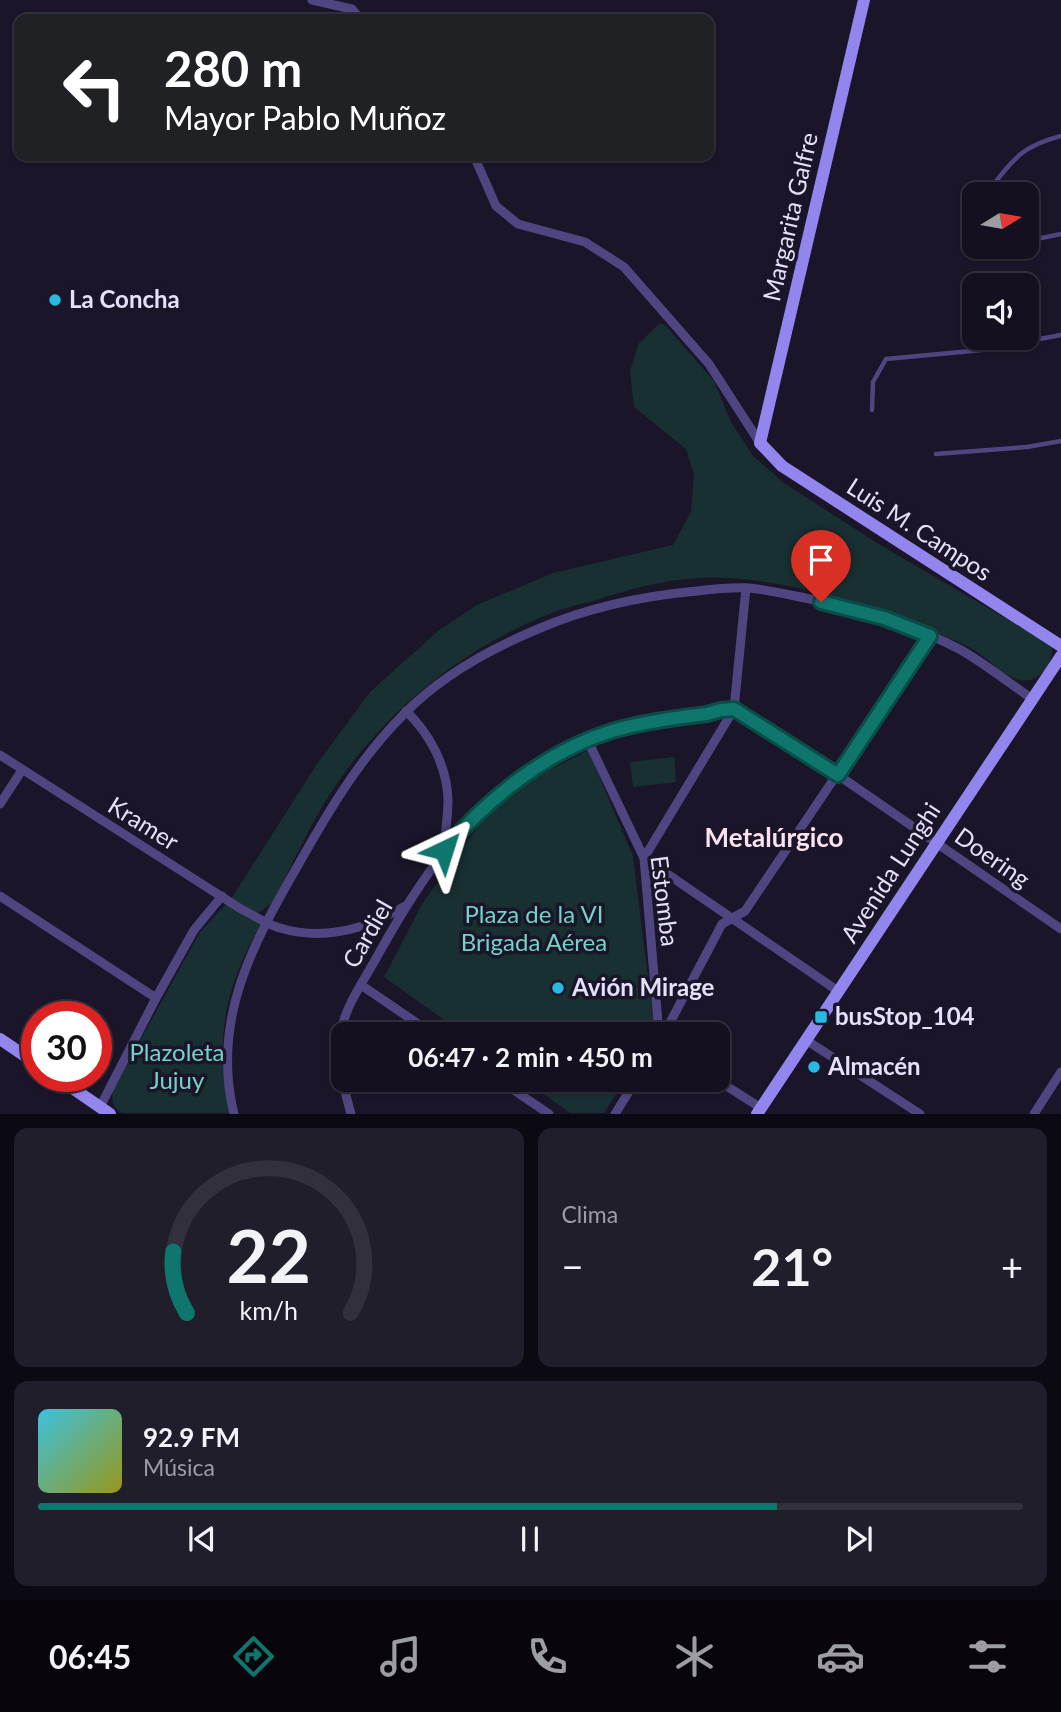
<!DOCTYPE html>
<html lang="es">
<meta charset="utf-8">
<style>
:root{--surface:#14101f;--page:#211e2c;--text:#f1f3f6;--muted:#9d9da4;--line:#33303d;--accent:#0f766e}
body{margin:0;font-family:Lato,sans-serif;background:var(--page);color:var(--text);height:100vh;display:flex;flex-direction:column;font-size:26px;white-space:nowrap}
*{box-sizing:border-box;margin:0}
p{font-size:23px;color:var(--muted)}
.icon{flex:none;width:38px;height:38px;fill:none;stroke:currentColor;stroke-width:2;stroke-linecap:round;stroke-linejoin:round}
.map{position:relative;height:1114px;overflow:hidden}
.panel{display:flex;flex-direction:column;gap:14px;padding:14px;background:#0b0911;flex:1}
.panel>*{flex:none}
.top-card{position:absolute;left:14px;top:14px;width:700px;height:147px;border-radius:14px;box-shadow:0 2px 5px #0004,0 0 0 2px var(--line);background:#202124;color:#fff;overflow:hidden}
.needle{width:46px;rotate:79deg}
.fabs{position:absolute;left:962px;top:182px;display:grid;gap:14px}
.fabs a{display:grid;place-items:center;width:77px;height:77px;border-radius:14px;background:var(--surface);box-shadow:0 2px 5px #0004,0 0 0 2px var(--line);font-size:35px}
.speed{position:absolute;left:21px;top:1001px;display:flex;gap:14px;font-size:35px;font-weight:700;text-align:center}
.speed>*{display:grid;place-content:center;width:91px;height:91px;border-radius:50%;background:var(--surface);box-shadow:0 2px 5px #0004,0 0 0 2px var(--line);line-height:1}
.speed .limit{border:10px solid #d22;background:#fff;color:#111}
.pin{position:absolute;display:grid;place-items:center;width:60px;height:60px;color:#fff;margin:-72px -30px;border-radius:50% 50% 50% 0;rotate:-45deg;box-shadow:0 0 7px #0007}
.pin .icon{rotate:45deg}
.me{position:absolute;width:77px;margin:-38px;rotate:41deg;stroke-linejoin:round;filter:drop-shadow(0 0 5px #0008)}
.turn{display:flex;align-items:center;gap:24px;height:147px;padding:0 35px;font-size:32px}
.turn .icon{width:91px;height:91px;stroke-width:2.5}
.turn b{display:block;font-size:49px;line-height:60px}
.big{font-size:52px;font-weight:700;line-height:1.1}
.panel .widget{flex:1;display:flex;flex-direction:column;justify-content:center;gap:10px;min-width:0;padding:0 24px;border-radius:14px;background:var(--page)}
.panel .dial{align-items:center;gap:0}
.dial svg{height:182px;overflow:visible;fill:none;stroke:var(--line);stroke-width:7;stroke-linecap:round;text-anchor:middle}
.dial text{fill:var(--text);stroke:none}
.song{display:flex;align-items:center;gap:21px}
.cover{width:84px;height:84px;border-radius:10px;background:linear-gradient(135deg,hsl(190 70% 55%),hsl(60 70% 35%))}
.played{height:7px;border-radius:4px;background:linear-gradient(90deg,var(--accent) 75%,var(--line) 75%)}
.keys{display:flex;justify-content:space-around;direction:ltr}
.heat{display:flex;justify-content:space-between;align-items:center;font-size:38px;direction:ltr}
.panel .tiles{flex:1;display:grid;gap:14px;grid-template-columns:1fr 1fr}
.widget:last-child{grid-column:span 2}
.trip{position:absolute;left:331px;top:1022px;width:399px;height:70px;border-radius:14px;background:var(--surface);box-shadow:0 2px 5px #0004,0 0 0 2px var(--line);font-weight:700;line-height:70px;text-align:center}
.tab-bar{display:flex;height:112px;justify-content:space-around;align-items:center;background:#08060c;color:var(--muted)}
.tab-bar .icon{width:49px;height:49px}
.tab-bar .selected{color:var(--accent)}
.tab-bar b{font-size:32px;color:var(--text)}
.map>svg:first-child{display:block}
</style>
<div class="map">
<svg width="1061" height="1114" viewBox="0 0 1061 1114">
<rect width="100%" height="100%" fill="#1a1529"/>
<g fill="#183032">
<path d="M660,323L666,326L714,381L731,422L753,456L784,483L877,543L1046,642L1052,648C1052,665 1039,684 1020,680C1003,676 993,663 980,654C971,647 958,642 947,637C887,610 794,581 728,578C681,575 637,587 593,601C577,605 561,609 547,615C461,649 383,713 332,791C309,826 292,866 272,903L258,913L231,899L317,764L370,692L438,631L477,605L553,573L673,545L691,512L694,475L686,449L634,407L630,371L639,343Z"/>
<path d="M588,750L633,856L655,1034H464L384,977L422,904L486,815L536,777Z"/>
<path d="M674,757L676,782L633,787L630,762Z"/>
<path d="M225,905H230L260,922L259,927C223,993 215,1040 230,1113H122C111,1107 110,1096 115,1086L200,932Z"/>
<path d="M525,1080H625L604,1113H570Z"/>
</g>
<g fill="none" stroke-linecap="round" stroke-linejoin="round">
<g stroke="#4f4681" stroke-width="4.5">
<path d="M986,194C1012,161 1019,147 1061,136"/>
<path d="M975,212L972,230L975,233"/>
<path d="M1027,241L1061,234"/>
<path d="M872,410L873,382L886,359L982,350L1061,335"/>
<path d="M936,454L1027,447L1061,441"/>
</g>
<g stroke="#4f4681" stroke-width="9">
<path d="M312,0L352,9L360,19"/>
<path d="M474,156L496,206L518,224L585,242L624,267L709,364L760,443"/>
<path d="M406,711C430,734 447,766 448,800C448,817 445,834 444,850"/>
<path d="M588,741L644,858L659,1034"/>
<path d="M0,755L241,909C254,915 267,925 280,928C324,941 367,929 405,906"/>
<path d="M0,804L22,770"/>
<path d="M644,858L734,709L746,588"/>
<path d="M644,858L838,991"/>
<path d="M0,896L156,998"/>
<path d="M361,985L433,1034"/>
<path d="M664,1034L722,924L745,911L930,636"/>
<path d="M806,1040L920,1114"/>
<path d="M499,1080L549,1114"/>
<path d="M717,1080L761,1108"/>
<path d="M100,1107L156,998L194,930L222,896"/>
<path d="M234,1114C211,1021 252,945 297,867C328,812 359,759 404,714C441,676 490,649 538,629C589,607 642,596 697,591C714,589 732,587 749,588C769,590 790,595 810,599C862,611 914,625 961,650C985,664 1008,682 1031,698"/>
<path d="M351,1114C344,1089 338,1065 340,1040C342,1011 360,987 374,962C424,872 470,802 564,753C609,729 657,721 707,714L721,710L734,709L838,775L1061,929"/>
<path d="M615,1114L636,1080"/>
<path d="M1034,1114L1061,1072"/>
</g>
<g stroke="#9285ee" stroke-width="12">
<path d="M864,0L760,443L782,466L1061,646"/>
<path d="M0,1039L37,1064"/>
<path d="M55,1076L110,1114"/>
<path d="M757,1114L1061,656"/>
</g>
</g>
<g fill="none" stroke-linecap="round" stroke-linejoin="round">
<defs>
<path id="route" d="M444,850C487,799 547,751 612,731C643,722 676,718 707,714L721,710L734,709L838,775L930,636L884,618L821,602"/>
</defs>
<use href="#route" stroke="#0a4d48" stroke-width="18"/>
<use href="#route" stroke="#0f766e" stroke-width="12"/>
</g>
<g fill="#27bae1" stroke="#1a1529" stroke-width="2.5">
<circle cx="55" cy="300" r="7"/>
<circle cx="558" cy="988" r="7"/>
<rect x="814" y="1010" width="14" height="14" rx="3.5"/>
<circle cx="814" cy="1067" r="7"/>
</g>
<g text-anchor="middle" stroke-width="7" stroke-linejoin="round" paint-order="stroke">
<g font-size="24" fill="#e6e1fb" stroke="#1a1529">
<text transform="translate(791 217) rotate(-77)" y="8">Margarita Galfre</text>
<text transform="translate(919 530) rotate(33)" y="8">Luis M. Campos</text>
<text transform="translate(143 824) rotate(32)" y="8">Kramer</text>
<text transform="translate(992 858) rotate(35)" y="8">Doering</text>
<text transform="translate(891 873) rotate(-57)" y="8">Avenida Lunghi</text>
<text transform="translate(664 901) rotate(83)" y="8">Estomba</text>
<text transform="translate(368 934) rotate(-60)" y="8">Cardiel</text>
</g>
<g font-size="24" font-weight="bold" fill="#e6e1fb" stroke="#1a1529" text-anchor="start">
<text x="69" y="308">La Concha</text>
<text x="572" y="996">Avión Mirage</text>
<text x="835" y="1025">busStop_104</text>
<text x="828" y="1075">Almacén</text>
</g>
<g font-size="24" fill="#75d2c5" stroke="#1a1529">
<text x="534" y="923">Plaza de la VI<tspan x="534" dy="28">Brigada Aérea</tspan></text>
<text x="177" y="1061">Plazoleta<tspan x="177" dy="28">Jujuy</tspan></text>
</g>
<g font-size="26" font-weight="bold" fill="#fbe2ef" stroke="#1a1529">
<text x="774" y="847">Metalúrgico</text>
</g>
</g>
</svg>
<div class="fabs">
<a><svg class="needle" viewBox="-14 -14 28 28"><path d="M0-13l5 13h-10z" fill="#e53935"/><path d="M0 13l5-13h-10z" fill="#9d9da4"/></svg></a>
<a><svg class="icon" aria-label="sound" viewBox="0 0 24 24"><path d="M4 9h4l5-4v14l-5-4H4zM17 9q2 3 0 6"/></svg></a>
</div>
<div class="speed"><div class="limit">30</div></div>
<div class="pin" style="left:821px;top:602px;background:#d93025"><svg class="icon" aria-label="arrive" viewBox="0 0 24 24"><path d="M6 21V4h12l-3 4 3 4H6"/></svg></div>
<svg class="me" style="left:444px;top:850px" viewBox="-20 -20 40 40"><path d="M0-17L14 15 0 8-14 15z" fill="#0f766e" stroke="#fff" stroke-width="4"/></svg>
<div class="trip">06:47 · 2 min · 450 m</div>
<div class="top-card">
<div class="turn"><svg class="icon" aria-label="left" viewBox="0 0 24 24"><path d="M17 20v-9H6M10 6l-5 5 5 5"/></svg><div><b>280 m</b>Mayor Pablo Muñoz</div></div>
</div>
</div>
<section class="panel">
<div class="tiles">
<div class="widget dial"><svg viewBox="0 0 100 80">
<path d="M14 69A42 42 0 1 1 86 69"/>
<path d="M14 69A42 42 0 0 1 8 42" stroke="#0f766e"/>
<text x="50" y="56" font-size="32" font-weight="700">22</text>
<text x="50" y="72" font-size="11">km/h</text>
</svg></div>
<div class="widget"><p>Clima</p>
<div class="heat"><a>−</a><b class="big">21°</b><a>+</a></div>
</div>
<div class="widget">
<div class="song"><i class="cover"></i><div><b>92.9 FM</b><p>Música</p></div></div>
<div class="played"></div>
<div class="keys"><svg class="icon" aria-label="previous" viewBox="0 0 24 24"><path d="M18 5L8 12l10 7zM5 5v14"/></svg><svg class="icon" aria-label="pause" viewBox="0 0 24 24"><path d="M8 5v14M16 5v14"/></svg><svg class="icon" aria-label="next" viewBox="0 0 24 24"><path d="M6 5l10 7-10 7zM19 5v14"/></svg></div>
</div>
</div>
</section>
<nav class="tab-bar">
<b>06:45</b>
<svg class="icon selected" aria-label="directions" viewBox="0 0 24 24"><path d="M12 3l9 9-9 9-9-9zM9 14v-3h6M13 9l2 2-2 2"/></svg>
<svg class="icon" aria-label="music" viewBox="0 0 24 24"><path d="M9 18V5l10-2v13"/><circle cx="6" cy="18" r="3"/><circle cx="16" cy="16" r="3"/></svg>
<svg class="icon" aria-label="phone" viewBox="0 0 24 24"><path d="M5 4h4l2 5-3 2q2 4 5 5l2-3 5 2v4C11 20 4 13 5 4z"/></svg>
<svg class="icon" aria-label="climate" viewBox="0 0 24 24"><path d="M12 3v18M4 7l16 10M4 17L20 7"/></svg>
<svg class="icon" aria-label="car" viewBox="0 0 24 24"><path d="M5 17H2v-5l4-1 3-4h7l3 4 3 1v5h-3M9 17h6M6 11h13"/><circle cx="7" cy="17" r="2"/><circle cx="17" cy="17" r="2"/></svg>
<svg class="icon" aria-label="filters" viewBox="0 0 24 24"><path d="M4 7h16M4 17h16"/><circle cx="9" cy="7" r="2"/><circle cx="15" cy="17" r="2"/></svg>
</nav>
